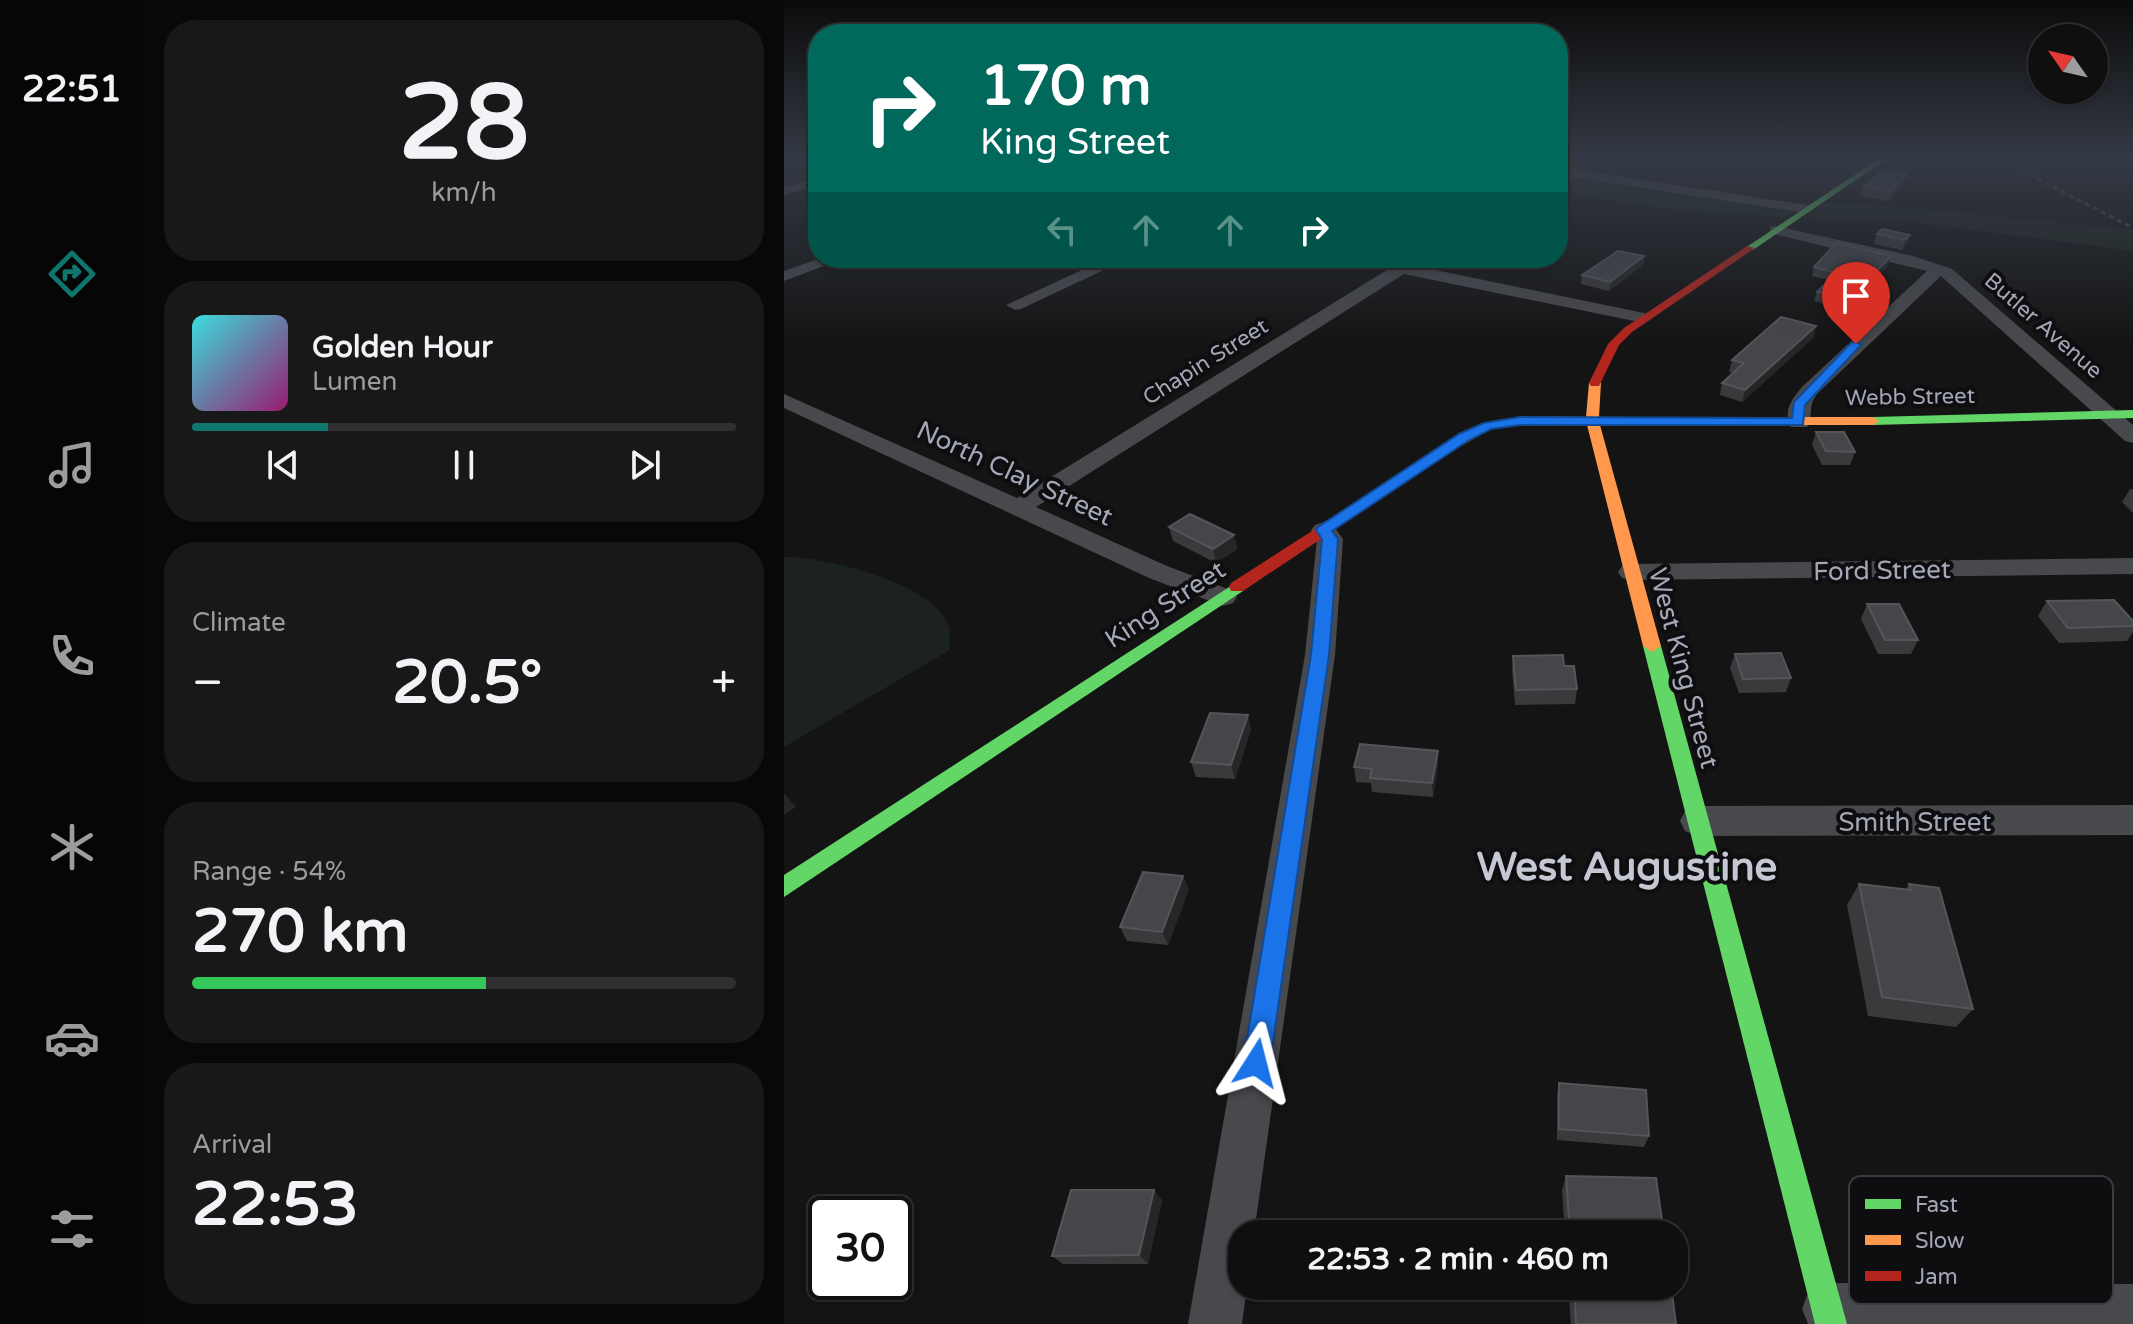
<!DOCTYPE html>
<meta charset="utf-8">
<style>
:root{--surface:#0f0f0f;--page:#181818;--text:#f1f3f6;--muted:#9b9c9e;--line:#2f2f2f;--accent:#0f766e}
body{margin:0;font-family:"Varela Round",sans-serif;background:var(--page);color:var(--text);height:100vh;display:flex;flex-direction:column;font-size:30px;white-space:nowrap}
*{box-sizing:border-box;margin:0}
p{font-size:26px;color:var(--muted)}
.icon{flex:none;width:44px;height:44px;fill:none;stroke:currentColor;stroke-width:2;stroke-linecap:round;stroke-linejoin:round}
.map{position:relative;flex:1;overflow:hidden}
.details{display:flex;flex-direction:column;gap:20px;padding:20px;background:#080808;width:640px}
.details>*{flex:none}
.guide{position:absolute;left:24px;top:24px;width:760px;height:244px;border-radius:32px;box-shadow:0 2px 6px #0004,0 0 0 2px var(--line);background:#00695c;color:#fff;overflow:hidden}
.needle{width:52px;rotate:304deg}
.tools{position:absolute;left:1244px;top:24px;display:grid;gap:16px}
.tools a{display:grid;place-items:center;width:80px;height:80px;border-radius:50%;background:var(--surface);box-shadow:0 2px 6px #0004,0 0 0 2px var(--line);font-size:40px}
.speed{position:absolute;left:24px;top:1196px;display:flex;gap:16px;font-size:40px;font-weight:700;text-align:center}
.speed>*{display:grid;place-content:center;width:104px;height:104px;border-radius:50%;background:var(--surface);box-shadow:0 2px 6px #0004,0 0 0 2px var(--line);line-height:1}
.speed .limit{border:4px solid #111;border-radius:12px;background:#fff;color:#111}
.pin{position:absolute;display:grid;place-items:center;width:68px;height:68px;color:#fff;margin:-82px -34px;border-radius:50% 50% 50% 0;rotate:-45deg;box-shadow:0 0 8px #0007}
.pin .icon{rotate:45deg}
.me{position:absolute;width:88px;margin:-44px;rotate:9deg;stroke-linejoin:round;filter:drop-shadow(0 0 6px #0008)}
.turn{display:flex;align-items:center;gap:28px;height:168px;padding:0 40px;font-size:36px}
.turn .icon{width:104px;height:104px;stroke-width:2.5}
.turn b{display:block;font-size:56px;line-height:68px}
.lanes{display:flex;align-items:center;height:76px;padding:0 40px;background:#0003;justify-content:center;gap:40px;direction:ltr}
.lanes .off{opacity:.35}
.big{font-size:60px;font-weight:700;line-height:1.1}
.details .tile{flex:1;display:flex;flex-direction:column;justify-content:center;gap:12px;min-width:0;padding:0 28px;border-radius:32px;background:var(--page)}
.details .dial{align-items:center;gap:0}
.dial b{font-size:104px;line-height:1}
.song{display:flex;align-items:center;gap:24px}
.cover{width:96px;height:96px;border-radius:12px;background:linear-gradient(135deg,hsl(180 70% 55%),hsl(320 70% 35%))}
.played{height:8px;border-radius:4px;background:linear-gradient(90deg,var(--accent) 25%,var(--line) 25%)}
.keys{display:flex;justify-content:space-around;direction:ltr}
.heat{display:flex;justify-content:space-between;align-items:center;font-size:44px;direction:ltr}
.charge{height:12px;border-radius:6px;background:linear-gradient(90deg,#34c759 54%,var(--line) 0)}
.trip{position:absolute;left:444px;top:1220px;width:460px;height:80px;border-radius:32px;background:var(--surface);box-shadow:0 2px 6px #0004,0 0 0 2px var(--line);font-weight:700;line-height:80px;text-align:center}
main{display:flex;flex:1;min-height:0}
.menu{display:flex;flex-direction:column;width:144px;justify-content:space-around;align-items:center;background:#060606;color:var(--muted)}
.menu .icon{width:56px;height:56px}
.menu .selected{color:var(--accent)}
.menu b{font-size:36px;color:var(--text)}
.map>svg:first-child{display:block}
</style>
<main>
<nav class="menu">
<b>22:51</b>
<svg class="icon selected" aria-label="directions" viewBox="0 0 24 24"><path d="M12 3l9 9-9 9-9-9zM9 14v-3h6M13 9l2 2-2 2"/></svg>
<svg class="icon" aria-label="music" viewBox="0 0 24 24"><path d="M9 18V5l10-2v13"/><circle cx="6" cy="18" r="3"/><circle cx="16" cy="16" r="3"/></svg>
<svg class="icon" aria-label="phone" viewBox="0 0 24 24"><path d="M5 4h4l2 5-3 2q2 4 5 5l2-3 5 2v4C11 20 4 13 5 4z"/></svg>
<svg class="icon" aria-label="climate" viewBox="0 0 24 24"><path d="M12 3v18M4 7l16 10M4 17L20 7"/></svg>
<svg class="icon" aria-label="car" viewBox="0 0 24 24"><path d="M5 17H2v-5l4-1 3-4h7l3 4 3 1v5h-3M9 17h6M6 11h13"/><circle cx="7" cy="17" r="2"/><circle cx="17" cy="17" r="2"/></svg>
<svg class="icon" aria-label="filters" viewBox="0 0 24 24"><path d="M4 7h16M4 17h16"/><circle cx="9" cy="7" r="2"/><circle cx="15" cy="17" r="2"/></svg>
</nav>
<section class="details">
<div class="tile dial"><b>28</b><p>km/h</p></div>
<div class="tile">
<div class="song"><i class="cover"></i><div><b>Golden Hour</b><p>Lumen</p></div></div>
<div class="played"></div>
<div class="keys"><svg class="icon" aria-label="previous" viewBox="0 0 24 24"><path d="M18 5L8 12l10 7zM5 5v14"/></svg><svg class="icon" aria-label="pause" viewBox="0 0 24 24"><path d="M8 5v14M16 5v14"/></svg><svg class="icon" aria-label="next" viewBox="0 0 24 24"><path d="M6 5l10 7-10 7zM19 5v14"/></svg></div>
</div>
<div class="tile"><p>Climate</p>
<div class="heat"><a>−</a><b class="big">20.5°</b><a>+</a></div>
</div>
<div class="tile"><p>Range · 54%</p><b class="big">270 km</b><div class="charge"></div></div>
<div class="tile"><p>Arrival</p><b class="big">22:53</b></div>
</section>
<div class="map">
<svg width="1349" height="1324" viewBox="0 0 1349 1324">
<rect width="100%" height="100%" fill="#141414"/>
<g fill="#1c231e">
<path d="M774,172L1014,209L1002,217C924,213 850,208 774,190Z"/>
<path d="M1040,203C1143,207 1246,221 1349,229V251L1128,222L1018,218Z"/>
<path d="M0,557C41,557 148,582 164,625C167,631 165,643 166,650L0,747Z"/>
</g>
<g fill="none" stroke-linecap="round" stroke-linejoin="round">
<g fill="#48494d" fill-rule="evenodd">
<path d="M774,167L1023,205L1030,209L1023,213L774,175Z"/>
<path d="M34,177V185L0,195V187Z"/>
<path d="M991,226L1129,256L1168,269L1349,425V443L1341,441L1157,276L1033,394C1023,407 1030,416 1023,427H1007C998,410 1009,398 1019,386L1143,271L986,233V227Z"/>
<path d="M37,258H61L0,281V271Z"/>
<path d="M324,258H345L237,309L231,310L222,305Z"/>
<path d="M560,258H591L615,263L623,258H642L632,266L860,313L869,318L860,323L620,274L252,507L383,566L449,591L453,597L449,603L439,606L365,578L0,408V394L233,498L603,270L562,261Z"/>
<path d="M540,522L549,525L559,539L551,655L470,1234H458V1286H463L458,1324H404L521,655L533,539L527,530L531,525Z"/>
<path d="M1349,558V574L847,580L838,578L834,572L838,566L847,564Z"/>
<path d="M1349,805V835L914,836L901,831L896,821L901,811L914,806Z"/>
<path d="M1044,1283L1349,1284V1324H1024L1018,1309L1025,1290Z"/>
</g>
<g fill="#63d668" fill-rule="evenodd">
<path d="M1096,158H1104L969,250L961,248Z"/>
<path d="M1349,410V418L1089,425L1083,421L1089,417Z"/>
<path d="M453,582L459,583L461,587L459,591L0,897V875Z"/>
<path d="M868,640L877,646L1063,1324H1031L859,646Z"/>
</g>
<path fill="#ff974d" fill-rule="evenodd" d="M811,379L817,383L815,417H1089L1095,421L1089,425H816L877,646L868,652L859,646L803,425H736L707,429L673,448L668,449L661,445C698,411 755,417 802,417L805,383Z"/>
<g fill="#b3261e" fill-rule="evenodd">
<path d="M963,246L971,248L848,332L835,345L815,386H807L805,383L824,344L840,328Z"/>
<path d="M668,441L673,442V448L459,591H447L445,587L447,583Z"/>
</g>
<path stroke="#484a4d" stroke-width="3" stroke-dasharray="5 4" stroke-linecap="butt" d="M1213,158L1349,228"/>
</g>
<g fill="#3a3a3c">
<path d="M1120,184L1105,201L1076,196L1079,187Z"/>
<path d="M1093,234L1126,235L1122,245L1118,250L1090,244Z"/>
<path d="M860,256L859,265L825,291L797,284L798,275Z"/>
<path d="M1107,256L1104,265L1064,309L1030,301L1033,292L1045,280L1028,276L1030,267Z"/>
<path d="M1032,326L1029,338L958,402L936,395L938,383L950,373L945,372L948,360Z"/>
<path d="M1032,432L1071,452L1066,465H1038L1028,445Z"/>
<path d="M1346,489H1349V513L1338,502Z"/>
<path d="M385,527L450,535L453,549L432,563L389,541Z"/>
<path d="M1263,601L1349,621V632L1343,641L1275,643L1254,616Z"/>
<path d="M1083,604L1134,640L1127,654H1094L1077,619Z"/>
<path d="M951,654L1007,678L1002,692L955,693L946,668Z"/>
<path d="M729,656L780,666L793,689L791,704L731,705L728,670Z"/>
<path d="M467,729L451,779L412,777L407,762Z"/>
<path d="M654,765L649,797L588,792L587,783L572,782L570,767Z"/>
<path d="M1075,884L1121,890L1125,884L1189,1009L1172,1027L1084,1016L1063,905Z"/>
<path d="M405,889L384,945L343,941L336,927Z"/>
<path d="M775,1083L865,1136L860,1147L773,1140V1095Z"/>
<path d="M782,1176L880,1234H781L778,1191Z"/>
<path d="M378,1200L364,1264H279L268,1256Z"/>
<path d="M784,1286H887L892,1324H787Z"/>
</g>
<g fill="#262627">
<path d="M1123,174L1120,184L1105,201L1108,191Z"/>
<path d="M1126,235L1122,245L1118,250L1121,240Z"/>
<path d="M860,256L859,265L825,291L826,282Z"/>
<path d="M1107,256L1104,265L1064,309L1066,300Z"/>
<path d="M1032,326L1029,338L958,402L961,390Z"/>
<path d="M450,535L453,549L432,563L429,549Z"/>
<path d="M464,715L467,729L451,779L447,765Z"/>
<path d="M654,751V765L649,797L648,783Z"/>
<path d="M0,793L12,807L0,815Z"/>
<path d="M399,876L405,889L384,945L378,932Z"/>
<path d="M370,1190L378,1200L364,1264L355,1255Z"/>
</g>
<g fill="#454649" stroke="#54555a" stroke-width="2">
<path d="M1100,170L1123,174L1108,191L1079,187Z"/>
<path d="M1098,229L1126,235L1121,240L1093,234Z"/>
<path d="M1052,243L1107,256L1066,300L1033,292L1052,273L1030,267Z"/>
<path d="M834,251L860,256L826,282L798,275Z"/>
<path d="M997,317L1032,326L961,390L938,383L960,363L948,360Z"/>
<path d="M1032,432H1060L1071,452L1042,451Z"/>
<path d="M406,514L450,535L429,549L385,527Z"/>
<path d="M1330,600L1349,621V626L1284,628L1263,601Z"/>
<path d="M1083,604H1115L1134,640H1101Z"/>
<path d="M997,653L1007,678L959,679L951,654Z"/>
<path d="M779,655L780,666H790L793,689L732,690L729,656Z"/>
<path d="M426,713L464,715L447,765L407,762Z"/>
<path d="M576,744L654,751L648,783L586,778L588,769L570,767Z"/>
<path d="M359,872L399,876L378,932L336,927Z"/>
<path d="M1075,884L1127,890L1125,884L1155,888L1189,1009L1098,997Z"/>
<path d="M775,1083L862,1090L865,1136L775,1129Z"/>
<path d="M782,1176L872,1178L880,1234H786Z"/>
<path d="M287,1190H370L355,1255L268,1256Z"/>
<path d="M790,1286H887L892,1324H792Z"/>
</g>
<linearGradient id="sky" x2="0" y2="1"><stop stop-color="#0b0b0b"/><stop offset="0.46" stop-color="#343a45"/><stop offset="1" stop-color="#343a45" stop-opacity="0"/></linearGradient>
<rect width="1349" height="343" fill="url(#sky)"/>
<path fill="#1a73e8" stroke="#114b97" stroke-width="2" d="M1068,342L1078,344L1021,405L1019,425H736L707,429L685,440L548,531L554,539L545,655L486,1063L482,1073L472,1077L463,1073L459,1063L527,655L538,539L532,530L534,527L675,434L700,423L736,417L1008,418L1010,402Z"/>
<g text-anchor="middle" stroke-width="8" stroke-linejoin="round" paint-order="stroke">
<g font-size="22" fill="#a4a7b6" stroke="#0e0e10">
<text transform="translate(1260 325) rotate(41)" y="8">Butler Avenue</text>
<text transform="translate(421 361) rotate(-32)" y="8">Chapin Street</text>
<text transform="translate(1126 396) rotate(-1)" y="8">Webb Street</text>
</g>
<g font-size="26" fill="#a4a7b6" stroke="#0e0e10">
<text transform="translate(231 473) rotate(25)" y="9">North Clay Street</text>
<text transform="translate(1098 570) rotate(-1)" y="9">Ford Street</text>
<text transform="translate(381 604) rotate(-33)" y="9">King Street</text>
<text transform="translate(900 668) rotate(75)" y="9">West King Street</text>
<text x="1131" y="831">Smith Street</text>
</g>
<g font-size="40" font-weight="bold" fill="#c5c7d2" stroke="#0e0e10">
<text x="843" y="880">West Augustine</text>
</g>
</g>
<rect x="1065" y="1176" width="264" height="128" rx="12" fill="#0e0e10" stroke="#3b3c42" stroke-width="2"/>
<rect x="1081" y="1199" width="36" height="10" fill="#63d668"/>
<rect x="1081" y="1235" width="36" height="10" fill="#ff974d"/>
<rect x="1081" y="1271" width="36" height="10" fill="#b3261e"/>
<g font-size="22" fill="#a4a7b6">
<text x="1131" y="1212">Fast</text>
<text x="1131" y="1248">Slow</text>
<text x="1131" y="1284">Jam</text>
</g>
</svg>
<div class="tools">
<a><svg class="needle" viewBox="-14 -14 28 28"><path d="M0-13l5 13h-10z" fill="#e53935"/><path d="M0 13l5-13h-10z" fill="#9b9c9e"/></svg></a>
</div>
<div class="speed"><div class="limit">30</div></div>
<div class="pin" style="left:1072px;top:344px;background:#d93025"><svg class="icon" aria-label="arrive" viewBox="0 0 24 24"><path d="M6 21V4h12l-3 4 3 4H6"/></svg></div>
<svg class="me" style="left:472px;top:1063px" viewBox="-20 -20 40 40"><path d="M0-17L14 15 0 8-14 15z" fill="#1a73e8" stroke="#fff" stroke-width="4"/></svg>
<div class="trip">22:53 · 2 min · 460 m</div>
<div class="guide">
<div class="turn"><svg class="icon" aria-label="right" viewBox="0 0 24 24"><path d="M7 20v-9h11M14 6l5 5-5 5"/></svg><div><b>170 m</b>King Street</div></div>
<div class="lanes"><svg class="icon off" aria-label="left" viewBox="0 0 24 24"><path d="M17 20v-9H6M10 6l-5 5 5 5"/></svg><svg class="icon off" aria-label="ahead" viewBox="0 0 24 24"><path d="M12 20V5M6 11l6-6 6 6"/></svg><svg class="icon off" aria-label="ahead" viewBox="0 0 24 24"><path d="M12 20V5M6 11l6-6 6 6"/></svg><svg class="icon" aria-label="right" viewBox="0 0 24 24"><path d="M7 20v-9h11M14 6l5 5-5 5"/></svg></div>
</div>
</div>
</main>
